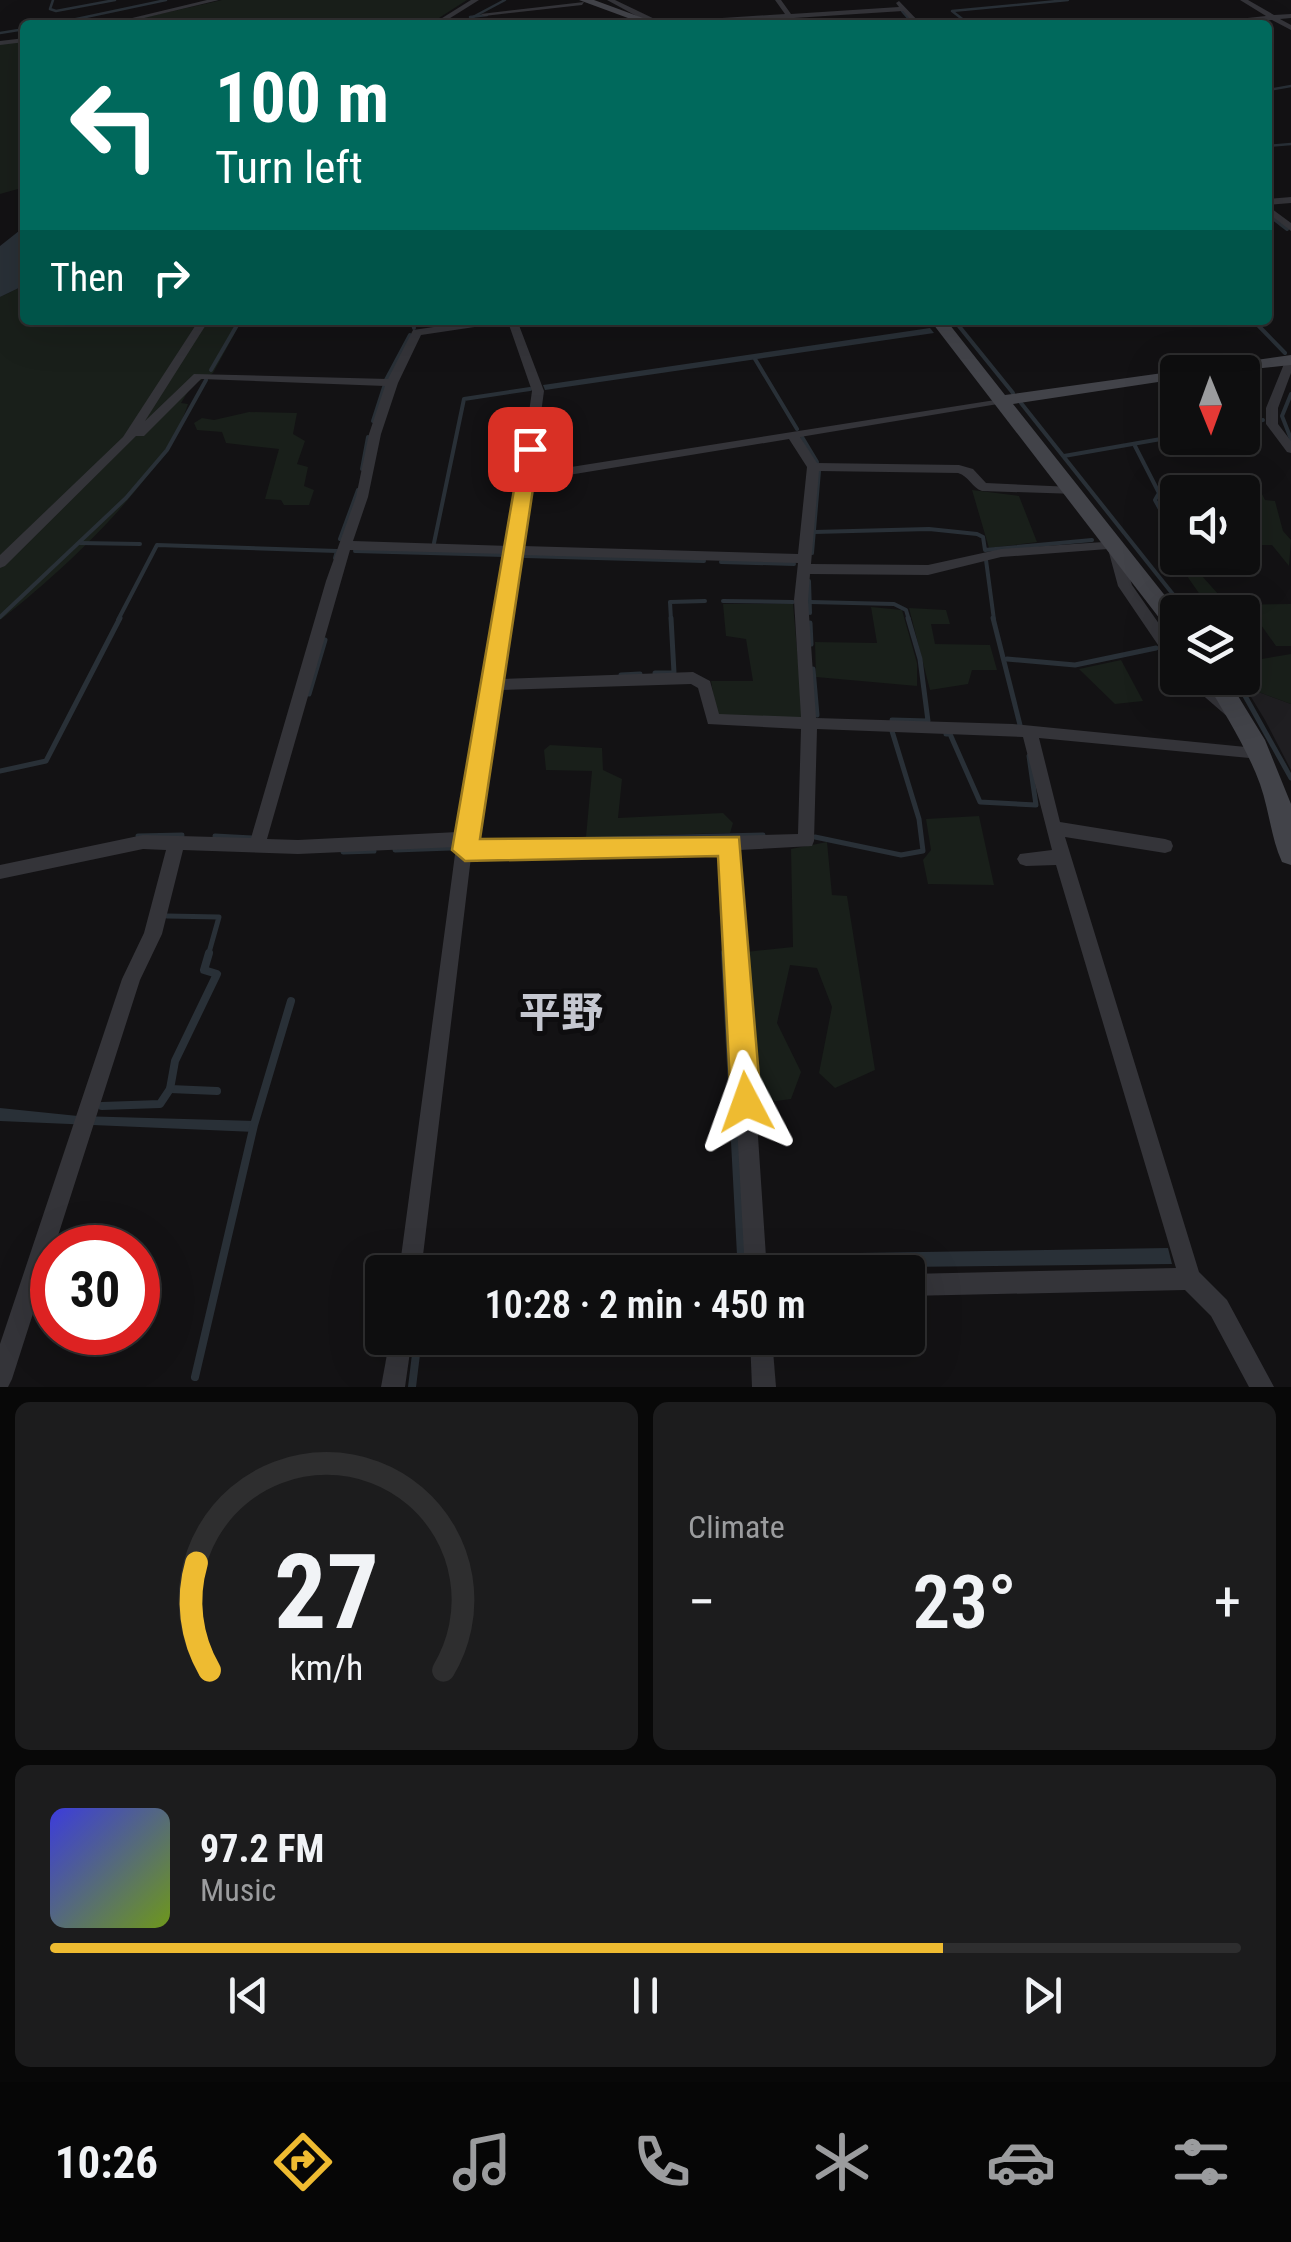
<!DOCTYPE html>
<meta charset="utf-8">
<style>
:root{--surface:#0e0e0f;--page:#1c1c1d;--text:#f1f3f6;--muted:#9b9c9e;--line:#2e2e2f;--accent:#eebb31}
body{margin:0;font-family:"Roboto Condensed","Noto Sans JP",sans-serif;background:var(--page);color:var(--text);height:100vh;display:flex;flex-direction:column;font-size:38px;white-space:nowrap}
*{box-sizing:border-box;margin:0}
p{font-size:32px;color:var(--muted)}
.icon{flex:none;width:55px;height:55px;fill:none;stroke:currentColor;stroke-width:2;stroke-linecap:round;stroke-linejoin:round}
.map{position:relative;height:1387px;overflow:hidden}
.sheet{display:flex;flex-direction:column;gap:15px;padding:15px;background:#080808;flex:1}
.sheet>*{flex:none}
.hud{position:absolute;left:20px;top:20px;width:1252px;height:305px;border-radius:10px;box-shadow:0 10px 40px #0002,0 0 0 2px var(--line);background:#00695c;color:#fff;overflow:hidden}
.needle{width:65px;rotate:179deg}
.tools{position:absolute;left:1160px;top:355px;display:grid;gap:20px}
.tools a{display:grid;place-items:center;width:100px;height:100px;border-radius:10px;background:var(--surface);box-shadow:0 10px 40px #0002,0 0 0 2px var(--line);font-size:50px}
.speed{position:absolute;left:30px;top:1225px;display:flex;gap:20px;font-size:50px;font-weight:700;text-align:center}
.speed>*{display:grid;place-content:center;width:130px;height:130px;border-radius:50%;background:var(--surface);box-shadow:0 10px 40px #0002,0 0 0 2px var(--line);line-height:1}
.speed .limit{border:15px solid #d22;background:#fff;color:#111}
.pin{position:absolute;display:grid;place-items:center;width:85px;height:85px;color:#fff;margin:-42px;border-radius:20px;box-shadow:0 5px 15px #0006}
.me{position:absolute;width:110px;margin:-55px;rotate:356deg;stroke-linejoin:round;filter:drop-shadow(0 0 8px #0008)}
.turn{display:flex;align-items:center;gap:35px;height:210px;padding:0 30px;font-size:45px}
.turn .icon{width:130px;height:130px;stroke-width:2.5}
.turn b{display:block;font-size:70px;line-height:85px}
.then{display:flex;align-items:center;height:95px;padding:0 30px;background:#0003;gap:20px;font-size:38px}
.big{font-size:75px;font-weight:600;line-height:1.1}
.sheet .card{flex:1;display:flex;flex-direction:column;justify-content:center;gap:15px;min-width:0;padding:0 35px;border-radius:15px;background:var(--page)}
.sheet .dial{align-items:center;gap:0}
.dial svg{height:260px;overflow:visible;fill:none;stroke:var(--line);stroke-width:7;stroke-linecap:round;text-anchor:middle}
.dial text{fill:var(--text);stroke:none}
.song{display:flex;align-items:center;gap:30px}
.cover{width:120px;height:120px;border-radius:15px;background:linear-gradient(135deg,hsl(240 70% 55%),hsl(80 70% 35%))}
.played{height:10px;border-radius:5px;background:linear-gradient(90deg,var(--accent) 75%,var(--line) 75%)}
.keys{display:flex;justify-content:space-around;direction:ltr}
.heat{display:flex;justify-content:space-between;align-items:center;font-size:55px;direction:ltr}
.sheet .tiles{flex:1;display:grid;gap:15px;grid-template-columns:1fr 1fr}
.card:last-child{grid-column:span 2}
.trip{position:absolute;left:365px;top:1255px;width:560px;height:100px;border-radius:10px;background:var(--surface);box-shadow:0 10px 40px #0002,0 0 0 2px var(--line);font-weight:600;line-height:100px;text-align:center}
.tabs{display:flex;height:160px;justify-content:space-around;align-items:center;background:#060606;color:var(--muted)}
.tabs .icon{width:70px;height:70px}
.tabs .on{color:var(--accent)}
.tabs b{font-size:45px;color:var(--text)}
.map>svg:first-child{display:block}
</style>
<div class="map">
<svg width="1291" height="1387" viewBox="0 0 1291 1387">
<rect width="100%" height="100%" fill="#131214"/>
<path fill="#1f1e21" d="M1245,687L1291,704V770L1265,720Z"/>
<g fill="#191f1a">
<path d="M222,0H467L428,25H111Z"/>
<path d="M25,41V187L0,194V44Z"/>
<path d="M25,285V320H242L213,373L192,385L181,403L188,404C165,477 61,573 0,620V297Z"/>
<path d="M249,412L297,413L293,434L305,441L297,464L308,467L304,486L314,490L309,505H284L281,500L265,499L279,449L226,443L222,432L197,430L194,423L202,418L214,420Z"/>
<path d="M972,490L1019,496L1037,542L989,548Z"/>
<path d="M1260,490L1265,500L1275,501L1283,531L1291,540L1289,566L1272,545H1243V530L1248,529L1243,494Z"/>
<path d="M1187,576H1202L1228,605L1291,604V646H1276L1261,625L1243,621L1242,612H1212Z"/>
<path d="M723,604H793L803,718L717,716L711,681H753L746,639L726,636Z"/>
<path d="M871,607L902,610L917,663V686L816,677L815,642L877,643Z"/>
<path d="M909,608L946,610L950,624H931L935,644L990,645L997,670H972L968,684L930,690Z"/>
<path d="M1291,654V704L1245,687L1239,678L1243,662Z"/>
<path d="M1121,660L1143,701L1115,704L1079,669Z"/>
<path d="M550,745L602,748L603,770L622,779L618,818L723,813L733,823L730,833L586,837L592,771L546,770L544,750Z"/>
<path d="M979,816L994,885L928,884L923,860L931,850L926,819Z"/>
<path d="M827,842L832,895L847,896L875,1070L835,1088L819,1073L832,1007L817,968L790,965L777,1023L801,1072L791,1099L755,1104L746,952L793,947L791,849Z"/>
</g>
<g fill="#293037">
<path d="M25,213V285L0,297V246L19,231Z"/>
<path d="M930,328L934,333L545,390L543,385Z"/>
<path d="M0,1108L78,1116L258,1121L255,1132L0,1121Z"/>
<path d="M1168,1248L1172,1264L427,1272L428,1260Z"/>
</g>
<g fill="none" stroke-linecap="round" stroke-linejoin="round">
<g stroke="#293037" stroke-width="2.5">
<path d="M53,0L50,9L56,11L115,0"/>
<path d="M902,11L914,25"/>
<path d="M470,17L487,15"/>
<path d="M48,25L166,0"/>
<path d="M458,25L505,0"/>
<path d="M970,25L952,11L1068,0"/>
<path d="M0,33L25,29"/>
<path d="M1268,90L1291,86"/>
<path d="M1268,146L1291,144"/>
</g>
<g stroke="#293037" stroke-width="4">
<path d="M1268,214L1287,229"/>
<path d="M412,320L414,328"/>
<path d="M954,320L1013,393"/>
<path d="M1253,320L1285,353"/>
<path d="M755,359L797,429"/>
<path d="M211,370L240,320"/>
<path d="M386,380L410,335"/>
<path d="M1291,394L1282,416L1291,439"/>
<path d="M1021,403L1187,612"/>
<path d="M373,421L384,387"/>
<path d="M1242,424L1263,420"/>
<path d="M802,437L817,462"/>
<path d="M1134,444L1159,493L1155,500L1178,542"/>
<path d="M1064,456L1178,436"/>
<path d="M362,469L368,437"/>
<path d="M814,532L929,529L977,534L983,537L985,550L1092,540"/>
<path d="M340,539L358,490"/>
<path d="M80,543L140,544"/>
<path d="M434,543L464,399L530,389"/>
<path d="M355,551L504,555"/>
<path d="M812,553L819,471"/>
<path d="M525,556L704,561"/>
<path d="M1186,558L1191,567"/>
<path d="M986,560L994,620"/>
<path d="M721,562L794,564"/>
<path d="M809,581L810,613"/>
<path d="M723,601L793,602"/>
<path d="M810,602L894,604L906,610L909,620"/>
<path d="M0,617L126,498L167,450L206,380"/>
<path d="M118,620L157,545L337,551L335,558"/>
<path d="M671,620L670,602L705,601"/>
</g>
<g stroke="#293037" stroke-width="5">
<path d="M993,618L1020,725"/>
<path d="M810,623L811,644"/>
<path d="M1007,659L1075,665L1156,648"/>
<path d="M813,669L817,715"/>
<path d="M655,673H674L671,618"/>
<path d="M621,675L640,674"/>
<path d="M1235,678L1291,778"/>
<path d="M309,694L325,640"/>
<path d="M892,720L928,721L920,659L908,618"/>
<path d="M946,734H950L980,802L1036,805L1029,756"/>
<path d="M0,771L46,761L120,618"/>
<path d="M138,836L182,835"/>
<path d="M215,836L252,838"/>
<path d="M815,837L901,855L923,851L919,819L892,731"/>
<path d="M476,842L763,835"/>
<path d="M395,850L451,848"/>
<path d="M343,852L374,851"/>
<path d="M720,852L725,956"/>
<path d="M167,916L219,917L208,956"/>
</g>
<g stroke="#293037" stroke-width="8">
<path d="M725,953L741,1255"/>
<path d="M170,1089L217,1091"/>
<path d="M102,1106L160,1104L170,1089L175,1061L217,974L204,970L209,953"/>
<path d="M195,1377L254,1125L291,1001"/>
<path d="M412,1387L418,1338"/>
</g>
<g fill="#343439" fill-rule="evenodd">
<path d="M207,0H219L115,25H103Z"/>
<path d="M471,0H479L439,25H431Z"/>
<path d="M607,0H615L661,22L785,14L775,0H781L791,14L899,7L896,3L899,1L922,25H915L903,11L794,18L799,25H793L788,18L653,25Z"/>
<path d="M1240,0H1248L1274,15L1291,14V18L1280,19L1291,25V30L1272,20L1183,25L1266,16Z"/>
<path d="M584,2L582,5L484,16L481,14Z"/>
<path d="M25,38V42L0,45V41Z"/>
<path d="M1291,197V203L1268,205V199Z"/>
<path d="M1268,206L1291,223V231L1268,213Z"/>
<path d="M199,320H209L145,421L194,374L388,379L413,330L482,320H517L544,391L533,473L1008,398L1010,400L1004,403L800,437L817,463L959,465L973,469L986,483L1073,487L1079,491L1077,494L982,491C972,488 969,476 958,473L819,471L811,564L928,565L1001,549L1118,541L1132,585L1178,651V668L1173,667L1118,586L1108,549L1001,557L928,575L810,574L808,600L816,718L1013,724L1266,749L1268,753L1266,757L1260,759L1039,738L1060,822L1165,839L1171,841L1173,846L1171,851L1165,853L1065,837L1199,1272L1227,1300L1274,1387H1249L1211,1316L1185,1290L908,1296V1274L1176,1268L1056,865L1026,866L1020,864L1017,859L1020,854L1052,850L1023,737L817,729L814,841L812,846L739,850L767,1272H745L722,850L471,857L421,1272H399L456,847L298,854L183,850L162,934L140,980L12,1379L8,1387H0V1344L122,979L144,933L166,850L143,849L0,879V865L143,835L251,838L326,581L356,497L369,434L385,386L201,379L144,436H136L5,566L0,568V555L123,437ZM508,322L532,391L510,546L353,541L368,497L381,434L398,383L421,335ZM789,439L807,467L798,554L523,546L532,481ZM350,550L509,554L458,832L298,840L267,839ZM522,555L798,563L794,600L801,717L719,714L710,681L693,672L501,679ZM691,684L698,688L708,724L801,729L798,834L473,843L499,690Z"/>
<path d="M1291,356V373L1278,408V424L1291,441V453L1287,452L1266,424V408L1286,359Z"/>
<path d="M1183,678H1199L1239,710L1242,714L1239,718H1229Z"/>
<path d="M390,1338H412L405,1387H381Z"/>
<path d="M750,1338H772L776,1387H752Z"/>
</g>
<g fill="#424349" fill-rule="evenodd">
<path d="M579,0H594L662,25H647Z"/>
<path d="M930,320H946L1005,395L1291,355V365L1226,372H1178V379L1013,404L1178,612V634L1170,632Z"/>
<path d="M1204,678H1227L1265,740L1291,804V865L1282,862C1271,838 1269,809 1260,784C1246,746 1224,713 1204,678Z"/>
</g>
</g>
<path fill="#eebb31" stroke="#9b7a20" stroke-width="2.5" d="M530,443L539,449L480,839L739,837L761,1102L756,1113L746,1118L735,1113L731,1102L718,856L465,861L452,850L521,449Z"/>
<g text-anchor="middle" stroke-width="10" stroke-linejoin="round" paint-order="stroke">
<g font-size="42" font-weight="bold" fill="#c5c7d0" stroke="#0e0d0f">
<text x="561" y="1027">平野</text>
</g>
</g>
</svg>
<div class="tools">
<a><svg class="needle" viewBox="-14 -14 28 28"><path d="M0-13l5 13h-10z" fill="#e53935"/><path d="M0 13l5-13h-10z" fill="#9b9c9e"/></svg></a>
<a><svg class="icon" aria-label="sound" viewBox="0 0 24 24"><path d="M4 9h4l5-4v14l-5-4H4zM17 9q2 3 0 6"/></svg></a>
<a><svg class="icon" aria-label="layers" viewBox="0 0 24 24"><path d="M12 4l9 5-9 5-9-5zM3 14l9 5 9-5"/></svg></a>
</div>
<div class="speed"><div class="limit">30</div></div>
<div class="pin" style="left:530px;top:449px;background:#d93025"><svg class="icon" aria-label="arrive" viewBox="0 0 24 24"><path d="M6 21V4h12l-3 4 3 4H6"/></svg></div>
<svg class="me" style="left:746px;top:1102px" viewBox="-20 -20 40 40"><path d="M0-17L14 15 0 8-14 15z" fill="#eebb31" stroke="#fff" stroke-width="4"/></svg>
<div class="trip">10:28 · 2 min · 450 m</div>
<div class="hud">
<div class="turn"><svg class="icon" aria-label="left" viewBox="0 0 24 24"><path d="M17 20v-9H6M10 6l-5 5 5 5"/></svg><div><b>100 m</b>Turn left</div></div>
<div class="then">Then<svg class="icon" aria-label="right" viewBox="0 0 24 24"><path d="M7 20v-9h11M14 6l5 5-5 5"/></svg></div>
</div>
</div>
<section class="sheet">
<div class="tiles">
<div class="card dial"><svg viewBox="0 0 100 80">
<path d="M14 69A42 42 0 1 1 86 69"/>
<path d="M14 69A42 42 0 0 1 10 36" stroke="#eebb31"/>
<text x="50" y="56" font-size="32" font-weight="700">27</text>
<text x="50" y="72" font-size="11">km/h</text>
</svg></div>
<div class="card"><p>Climate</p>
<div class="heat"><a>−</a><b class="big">23°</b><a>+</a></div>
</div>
<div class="card">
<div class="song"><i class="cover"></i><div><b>97.2 FM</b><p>Music</p></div></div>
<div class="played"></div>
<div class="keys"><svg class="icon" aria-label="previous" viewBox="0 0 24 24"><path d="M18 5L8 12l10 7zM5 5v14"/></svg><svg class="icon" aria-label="pause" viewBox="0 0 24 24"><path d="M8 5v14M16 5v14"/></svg><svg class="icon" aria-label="next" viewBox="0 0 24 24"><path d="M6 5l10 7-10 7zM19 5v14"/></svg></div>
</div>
</div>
</section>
<nav class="tabs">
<b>10:26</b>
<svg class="icon on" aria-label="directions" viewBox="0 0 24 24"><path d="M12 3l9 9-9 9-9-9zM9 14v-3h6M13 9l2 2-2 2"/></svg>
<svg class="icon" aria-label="music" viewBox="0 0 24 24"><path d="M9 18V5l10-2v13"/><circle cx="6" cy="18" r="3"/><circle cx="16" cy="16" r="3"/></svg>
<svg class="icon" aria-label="phone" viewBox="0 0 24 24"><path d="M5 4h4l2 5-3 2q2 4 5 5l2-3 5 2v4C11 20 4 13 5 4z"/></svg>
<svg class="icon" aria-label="climate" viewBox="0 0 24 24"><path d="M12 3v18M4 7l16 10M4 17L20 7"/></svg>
<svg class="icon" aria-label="car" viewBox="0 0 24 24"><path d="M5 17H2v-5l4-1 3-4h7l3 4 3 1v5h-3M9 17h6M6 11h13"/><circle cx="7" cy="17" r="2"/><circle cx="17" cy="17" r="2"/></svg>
<svg class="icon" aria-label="filters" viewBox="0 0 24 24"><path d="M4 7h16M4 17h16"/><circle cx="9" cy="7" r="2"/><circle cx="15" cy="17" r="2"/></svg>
</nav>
